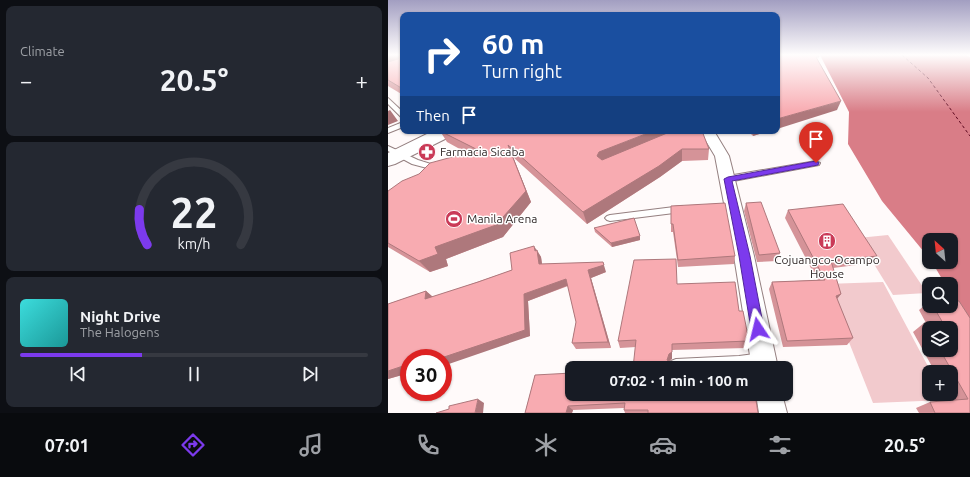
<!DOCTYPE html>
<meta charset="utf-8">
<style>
:root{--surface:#171b24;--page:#242831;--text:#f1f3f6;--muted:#9ea1a6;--line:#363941;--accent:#7c3aed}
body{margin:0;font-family:Ubuntu,sans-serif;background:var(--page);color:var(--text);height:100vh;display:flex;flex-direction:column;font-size:15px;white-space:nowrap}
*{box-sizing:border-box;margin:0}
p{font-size:13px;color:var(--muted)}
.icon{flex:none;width:22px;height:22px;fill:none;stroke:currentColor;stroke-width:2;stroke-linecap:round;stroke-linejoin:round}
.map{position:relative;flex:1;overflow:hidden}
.details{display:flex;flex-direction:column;gap:6px;padding:6px;background:#0d0f14;width:388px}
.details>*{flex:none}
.guide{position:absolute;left:12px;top:12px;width:380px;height:122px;border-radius:8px;box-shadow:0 1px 3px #0004;background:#1a4fa0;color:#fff;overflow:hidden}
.needle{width:26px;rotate:333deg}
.tools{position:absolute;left:534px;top:233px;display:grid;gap:8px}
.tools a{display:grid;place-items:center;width:36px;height:36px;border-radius:8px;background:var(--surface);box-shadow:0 1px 3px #0004;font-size:20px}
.speed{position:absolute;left:12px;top:349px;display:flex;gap:8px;font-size:20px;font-weight:700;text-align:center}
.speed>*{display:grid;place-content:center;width:52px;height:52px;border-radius:50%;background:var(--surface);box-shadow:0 1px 3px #0004;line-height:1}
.speed .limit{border:6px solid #d22;background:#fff;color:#111}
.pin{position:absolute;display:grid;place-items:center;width:34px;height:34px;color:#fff;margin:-41px -17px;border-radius:50% 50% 50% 0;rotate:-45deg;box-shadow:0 0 4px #0007}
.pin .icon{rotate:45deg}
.me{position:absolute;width:44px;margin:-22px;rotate:350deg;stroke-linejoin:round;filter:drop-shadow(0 0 3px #0008)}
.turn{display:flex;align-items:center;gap:14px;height:84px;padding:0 16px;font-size:18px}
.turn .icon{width:52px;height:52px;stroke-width:2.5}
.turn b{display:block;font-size:28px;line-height:34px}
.then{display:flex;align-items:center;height:38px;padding:0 16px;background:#0003;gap:8px;font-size:15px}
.big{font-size:30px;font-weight:700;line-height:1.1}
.details .widget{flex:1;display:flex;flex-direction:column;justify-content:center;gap:6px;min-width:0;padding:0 14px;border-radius:8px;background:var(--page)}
.details .dial{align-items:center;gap:0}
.dial svg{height:104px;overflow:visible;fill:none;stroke:var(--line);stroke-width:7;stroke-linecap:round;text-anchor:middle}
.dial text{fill:var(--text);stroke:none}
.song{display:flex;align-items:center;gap:12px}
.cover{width:48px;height:48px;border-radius:6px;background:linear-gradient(135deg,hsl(180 70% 55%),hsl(180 70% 35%))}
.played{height:4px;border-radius:2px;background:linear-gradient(90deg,var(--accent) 35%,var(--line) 35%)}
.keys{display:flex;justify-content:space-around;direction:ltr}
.heat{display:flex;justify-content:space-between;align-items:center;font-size:22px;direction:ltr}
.trip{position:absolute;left:177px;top:361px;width:228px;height:40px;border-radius:8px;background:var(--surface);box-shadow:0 1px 3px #0004;font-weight:700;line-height:40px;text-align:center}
.menu{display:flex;height:64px;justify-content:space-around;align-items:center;background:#090b0e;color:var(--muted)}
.menu .icon{width:28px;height:28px}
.menu .current{color:var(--accent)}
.menu b{font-size:18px;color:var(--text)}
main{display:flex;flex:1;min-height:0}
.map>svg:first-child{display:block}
</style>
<main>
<section class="details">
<div class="widget"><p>Climate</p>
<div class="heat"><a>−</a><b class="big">20.5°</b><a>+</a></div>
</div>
<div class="widget dial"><svg viewBox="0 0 100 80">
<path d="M14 69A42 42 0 1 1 86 69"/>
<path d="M14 69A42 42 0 0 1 8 42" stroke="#7c3aed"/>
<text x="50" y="56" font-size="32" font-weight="700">22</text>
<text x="50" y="72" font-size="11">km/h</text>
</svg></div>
<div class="widget">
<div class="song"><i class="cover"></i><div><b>Night Drive</b><p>The Halogens</p></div></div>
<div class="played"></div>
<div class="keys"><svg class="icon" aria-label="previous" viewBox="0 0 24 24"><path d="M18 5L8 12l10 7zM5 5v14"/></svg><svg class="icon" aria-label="pause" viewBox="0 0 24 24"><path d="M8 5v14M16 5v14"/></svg><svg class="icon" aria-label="next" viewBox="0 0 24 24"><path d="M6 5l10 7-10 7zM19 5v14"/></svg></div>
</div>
</section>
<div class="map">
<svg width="582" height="413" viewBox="0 0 582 413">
<rect width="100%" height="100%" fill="#fffafa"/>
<g fill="#f2cacd">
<path d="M500,235L539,293L505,295L470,238Z"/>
<path d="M495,282L543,372H541V394H555L558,400L485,403L438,284Z"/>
</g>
<path fill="#d97d87" d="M432,55H578L582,57V328L563,295V284H557L544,262H563V240H541V258L494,201L460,144L461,112Z"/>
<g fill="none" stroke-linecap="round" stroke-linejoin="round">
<path stroke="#5c061d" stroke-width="1" stroke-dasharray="3 2.5" stroke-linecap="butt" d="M514,55L540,78L582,136"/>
<defs>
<g id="lane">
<path d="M0,98L15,112V118L13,117L0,104Z"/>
<path d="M15,122V127L0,133V128Z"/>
<path d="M0,146L30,160L46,165L48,174L44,177L41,176L39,168L24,164L0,151Z"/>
<path d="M428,161L432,163L431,165L340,182L336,179L340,176Z"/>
<path d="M294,206L299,209L294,212L222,221L219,220L217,218L219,216L222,215Z"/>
<path d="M374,353L379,355L381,360L379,365L363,368H282L281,366L283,361L288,359L351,356Z"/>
</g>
<g id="street">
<path d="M312,131H326L341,156L366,256L390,368H364L346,256L327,156Z"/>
<path d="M368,394H394L399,413H371Z"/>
</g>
<path id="secondary" d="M45,131H67L65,135L7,164L0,166V153Z"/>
</defs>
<use href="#lane" stroke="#958081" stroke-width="2"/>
<use href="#street" stroke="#958081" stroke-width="2"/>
<use href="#secondary" stroke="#958081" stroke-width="2"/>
<use href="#lane" fill="#fff" fill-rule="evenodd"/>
<use href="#street" fill="#fff" fill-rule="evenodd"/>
<use href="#secondary" fill="#fff" fill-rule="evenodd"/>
</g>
<g fill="#d59398" fill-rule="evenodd">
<path d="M0,55H15V95L0,86Z"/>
<path d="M52,131L321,149L320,160L294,161L272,177L199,224L125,157L143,202L115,237L58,259L60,266L42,272L0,247V191L79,153L59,142Z"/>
<path d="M360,131H381L365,136Z"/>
<path d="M358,203L392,253L389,261L369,262L356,211Z"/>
<path d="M283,206L347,256L346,264L290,267L285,232H283Z"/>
<path d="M400,210L489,256L484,263L445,268L453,294L449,299L465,338L459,345L395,347L381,289L384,282L429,280L397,218Z"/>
<path d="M206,228L252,236V240L224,247L207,232Z"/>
<path d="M149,250L153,257L154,264L218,272L203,278L223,348L188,349L184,343L188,322L180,286L140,301L142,336L55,358L21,373L0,379V304L38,291L45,297L124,270Z"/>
<path d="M289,284L351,311L361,341L358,348L284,350V359L282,360L281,362L248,347L232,348L230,341Z"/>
<path d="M541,302V306H563L582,413H531L528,408L542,402L562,401L558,394H563V372H547L525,332L536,323H538L531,310ZM541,328L563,350H541Z"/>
<path d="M147,375L370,413H237L236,410V408L185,410L184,413H137Z"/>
</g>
<g fill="#ae787c">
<path d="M0,55H12L15,59L0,65Z"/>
<path d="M453,101L449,110L389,129V119Z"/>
<path d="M2,110L10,121L0,125V111Z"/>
<path d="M265,131H294L212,167L209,156L211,152Z"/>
<path d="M366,131H381L365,136Z"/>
<path d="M120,145L125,157L143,202L115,237L58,259L60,266L42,272L31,261L47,247Z"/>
<path d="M294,149V161L272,177L199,224L195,212Z"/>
<path d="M252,236V240L224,247L223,243Z"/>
<path d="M146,246L153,257L155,271L151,264Z"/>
<path d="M215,262L218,272L203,278L223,348L220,342L200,270Z"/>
<path d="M178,279L181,285L140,301L142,336L55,366V358H53L136,294Z"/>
<path d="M38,291L46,298L37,299Z"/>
<path d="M453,294L447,301L448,296Z"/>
<path d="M284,344V359L282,360L280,367L279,360Z"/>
<path d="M21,364V373L0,379V371Z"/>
<path d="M90,399L96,403L95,413H87Z"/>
<path d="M180,406L185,410L184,413H178Z"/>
</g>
<g fill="#f8abb1" stroke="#ae787c">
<path d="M10,55H15V89L0,80V62L10,59Z"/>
<path d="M389,55H430L431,57H428L453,101L389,119Z"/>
<path d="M52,131H265L211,152L209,156L214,160L284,131H314L321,149H294L271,166L195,212L120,145L138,191L108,225L47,247L50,254L31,261L0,243V191L14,181L31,174L42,163L90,150Z"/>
<path d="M373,202L392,253L371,255L358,203Z"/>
<path d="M337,203L347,256L290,260L285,224H283V206Z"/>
<path d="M455,204L489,256L443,261L453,294L448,296L465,338L399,341L384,282L437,280L400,210Z"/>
<path d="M246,218L252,236L223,243L206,228Z"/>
<path d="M146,246L147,251L149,250L151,264L215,262L216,265L200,270L220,342L184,343L188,322L178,279L136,294L137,330L53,358H42V357L40,358H21V364L0,371V304L38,291L37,299L90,282L124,270L122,253Z"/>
<path d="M288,259L289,284L347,282L351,311H355L361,341L284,344V352L281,354L279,360L284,363V368H245L248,340L230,341L246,260Z"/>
<path d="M563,301H571L582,318V413H547L542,402L580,399L552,350H563V328H541V331L536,323H555L545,306H563Z"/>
<path d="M184,373V394H367L370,413H260V410H236L237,403L180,406L178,413H137L147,375Z"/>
<path d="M90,399L87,413H48L61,409V406Z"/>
</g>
<linearGradient id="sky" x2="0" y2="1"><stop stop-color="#a29ec1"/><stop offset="0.49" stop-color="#fffdfd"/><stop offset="1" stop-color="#fffdfd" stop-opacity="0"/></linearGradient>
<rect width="582" height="112" fill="url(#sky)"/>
<path fill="#7c3aed" stroke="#51269a" d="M428,161L431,163L430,165L344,181L362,256L376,329L374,334L370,336L365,334L363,329L351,256L336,179L340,177Z"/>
<defs>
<symbol id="pharmacy-disc" viewBox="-11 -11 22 22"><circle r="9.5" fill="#ca3a57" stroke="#fff"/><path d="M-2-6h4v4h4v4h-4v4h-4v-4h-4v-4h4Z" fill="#fff"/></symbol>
<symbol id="stadium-disc" viewBox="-11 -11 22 22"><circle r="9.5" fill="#ca3a57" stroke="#fff"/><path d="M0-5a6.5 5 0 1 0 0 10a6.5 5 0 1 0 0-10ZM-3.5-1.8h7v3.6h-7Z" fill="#fff"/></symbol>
<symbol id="building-disc" viewBox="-11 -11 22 22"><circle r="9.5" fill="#ca3a57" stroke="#fff"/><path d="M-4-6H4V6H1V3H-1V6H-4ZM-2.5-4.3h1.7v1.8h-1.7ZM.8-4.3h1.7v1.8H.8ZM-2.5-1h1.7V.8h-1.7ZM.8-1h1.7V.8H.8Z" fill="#fff"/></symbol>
</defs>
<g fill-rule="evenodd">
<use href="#pharmacy-disc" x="29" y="142" width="20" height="20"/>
<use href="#stadium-disc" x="56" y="209" width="20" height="20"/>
<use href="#building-disc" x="429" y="231" width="20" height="20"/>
</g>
<g text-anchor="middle" stroke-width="3" stroke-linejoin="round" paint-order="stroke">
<g font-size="12" fill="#342b2b" stroke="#fff" text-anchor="start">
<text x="52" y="156">Farmacia Sicaba</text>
<text x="79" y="223">Manila Arena</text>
<text x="439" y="264" text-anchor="middle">Cojuangco-Ocampo<tspan x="439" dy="14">House</tspan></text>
</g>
</g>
</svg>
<div class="tools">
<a><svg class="needle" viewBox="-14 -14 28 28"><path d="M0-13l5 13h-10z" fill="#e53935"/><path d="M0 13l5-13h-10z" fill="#9ea1a6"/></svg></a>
<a><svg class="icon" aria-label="search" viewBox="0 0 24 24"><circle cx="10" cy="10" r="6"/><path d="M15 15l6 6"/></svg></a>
<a><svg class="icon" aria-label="layers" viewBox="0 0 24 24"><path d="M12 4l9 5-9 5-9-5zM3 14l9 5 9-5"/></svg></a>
<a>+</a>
</div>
<div class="speed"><div class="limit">30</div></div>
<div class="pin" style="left:428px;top:163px;background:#d93025"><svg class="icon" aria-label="arrive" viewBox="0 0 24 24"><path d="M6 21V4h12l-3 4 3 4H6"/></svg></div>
<svg class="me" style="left:370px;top:329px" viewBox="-20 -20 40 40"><path d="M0-17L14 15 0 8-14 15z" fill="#7c3aed" stroke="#fff" stroke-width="4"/></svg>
<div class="trip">07:02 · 1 min · 100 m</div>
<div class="guide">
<div class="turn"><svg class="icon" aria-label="right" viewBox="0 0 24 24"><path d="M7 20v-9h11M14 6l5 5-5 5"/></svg><div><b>60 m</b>Turn right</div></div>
<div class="then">Then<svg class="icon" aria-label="arrive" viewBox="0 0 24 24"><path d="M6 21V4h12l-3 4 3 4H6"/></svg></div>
</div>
</div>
</main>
<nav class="menu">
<b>07:01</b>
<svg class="icon current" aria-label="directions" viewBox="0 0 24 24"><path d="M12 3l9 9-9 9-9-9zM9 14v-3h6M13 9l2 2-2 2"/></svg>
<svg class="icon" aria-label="music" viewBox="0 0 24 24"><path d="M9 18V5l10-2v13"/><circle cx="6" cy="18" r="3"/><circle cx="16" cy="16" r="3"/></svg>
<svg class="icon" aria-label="phone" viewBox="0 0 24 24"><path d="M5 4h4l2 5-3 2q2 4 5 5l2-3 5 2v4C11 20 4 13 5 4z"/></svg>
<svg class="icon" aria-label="climate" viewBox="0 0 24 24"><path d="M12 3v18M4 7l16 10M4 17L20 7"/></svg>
<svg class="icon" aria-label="car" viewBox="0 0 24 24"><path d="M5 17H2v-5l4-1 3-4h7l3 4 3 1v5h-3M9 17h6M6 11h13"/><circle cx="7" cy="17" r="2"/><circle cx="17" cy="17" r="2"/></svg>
<svg class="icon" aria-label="filters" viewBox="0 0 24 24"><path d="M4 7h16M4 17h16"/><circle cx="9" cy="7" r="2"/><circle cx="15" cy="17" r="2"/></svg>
<b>20.5°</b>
</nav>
